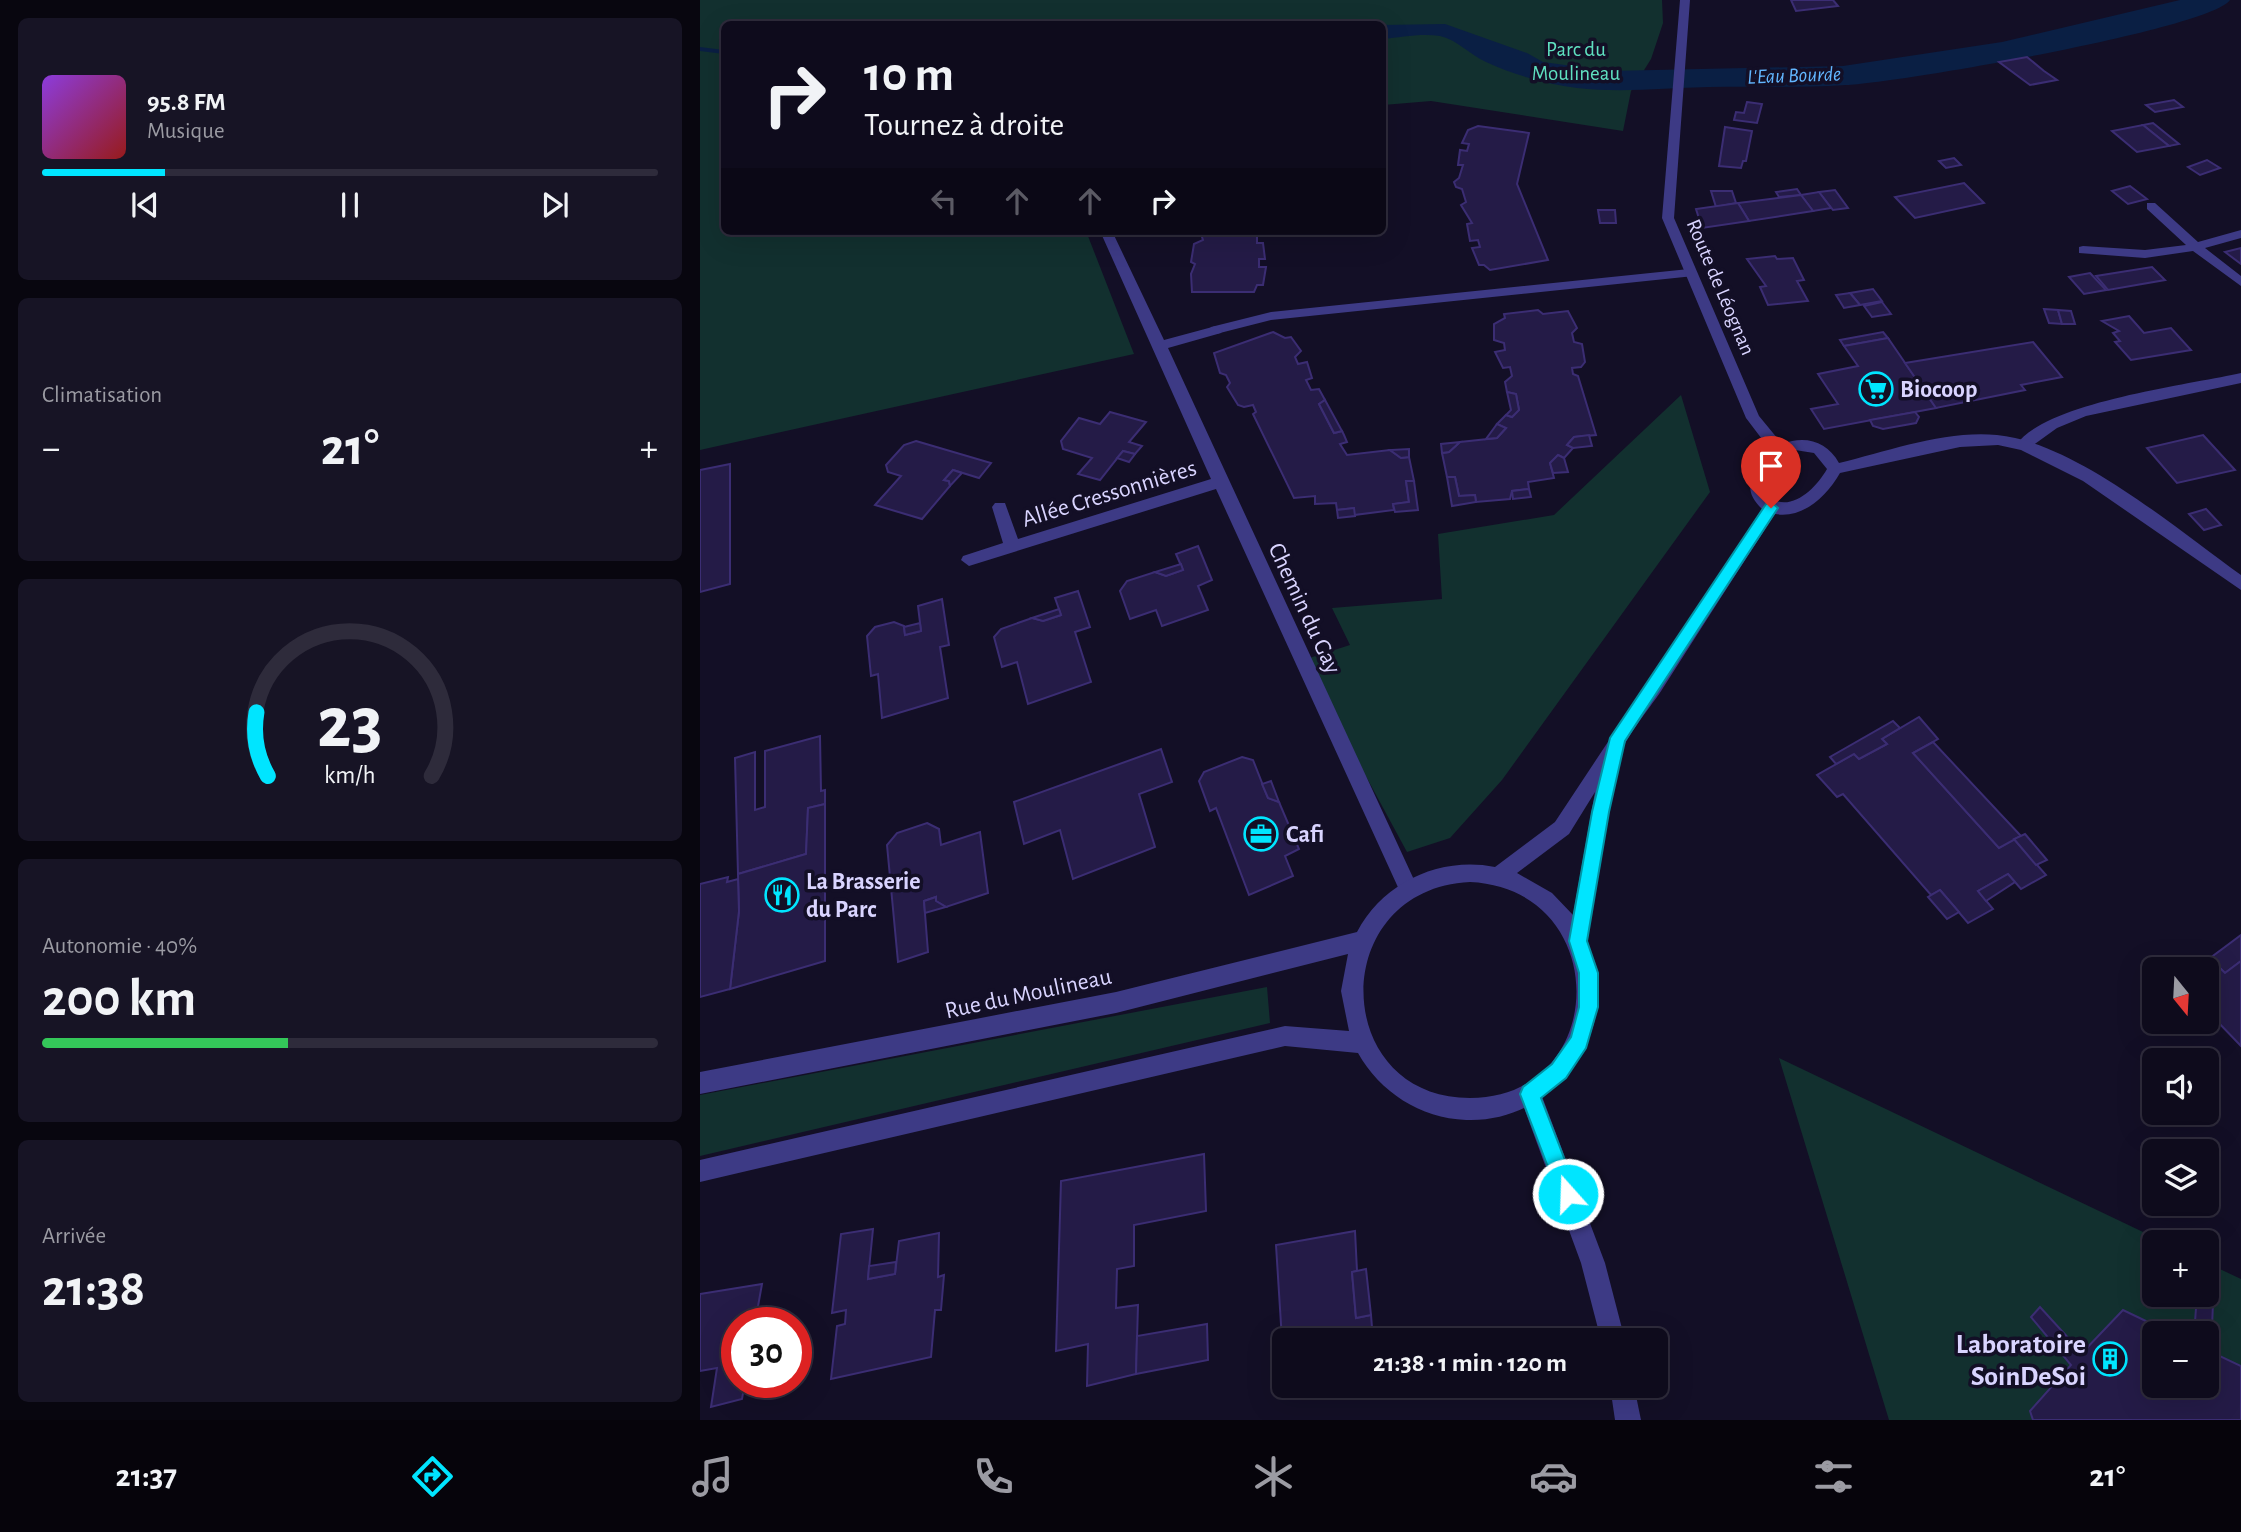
<!DOCTYPE html>
<html lang="fr">
<meta charset="utf-8">
<style>
:root{--surface:#0e0b1c;--page:#171425;--text:#f1f3f6;--muted:#9b9ba3;--line:#2e2b3b;--accent:#00e5ff}
body{margin:0;font-family:"Alegreya Sans",sans-serif;background:var(--page);color:var(--text);height:100vh;display:flex;flex-direction:column;font-size:26px;white-space:nowrap}
*{box-sizing:border-box;margin:0}
p{font-size:23px;color:var(--muted)}
.icon{flex:none;width:38px;height:38px;fill:none;stroke:currentColor;stroke-width:2;stroke-linecap:round;stroke-linejoin:round}
.map{position:relative;flex:1;overflow:hidden}
.panel{display:flex;flex-direction:column;gap:18px;padding:18px;background:#08060f;width:700px}
.panel>*{flex:none}
.top-card{position:absolute;left:21px;top:21px;width:665px;height:214px;border-radius:10px;box-shadow:0 7px 28px #0002,0 0 0 2px var(--line);background:#0e0b1c;color:var(--text);overflow:hidden}
.needle{width:46px;rotate:162deg}
.tools{position:absolute;left:1442px;top:957px;display:grid;gap:14px}
.tools a{display:grid;place-items:center;width:77px;height:77px;border-radius:10px;background:var(--surface);box-shadow:0 7px 28px #0002,0 0 0 2px var(--line);font-size:35px}
.speed{position:absolute;left:21px;top:1307px;display:flex;gap:14px;font-size:35px;font-weight:700;text-align:center}
.speed>*{display:grid;place-content:center;width:91px;height:91px;border-radius:50%;background:var(--surface);box-shadow:0 7px 28px #0002,0 0 0 2px var(--line);line-height:1}
.speed .limit{border:10px solid #d22;background:#fff;color:#111}
.pin{position:absolute;display:grid;place-items:center;width:60px;height:60px;color:#fff;margin:-72px -30px;border-radius:50% 50% 50% 0;rotate:-45deg;box-shadow:0 0 7px #0007}
.pin .icon{rotate:45deg}
.me{position:absolute;width:77px;margin:-38px;rotate:340deg;stroke-linejoin:round;filter:drop-shadow(0 0 5px #0008)}
.turn{display:flex;align-items:center;gap:24px;height:147px;padding:0 28px;font-size:32px}
.turn .icon{width:91px;height:91px;stroke-width:2.5}
.turn b{display:block;font-size:49px;line-height:60px}
.lanes{display:flex;align-items:center;height:66px;padding:0 28px;background:#0003;justify-content:center;gap:35px;direction:ltr}
.lanes .off{opacity:.35}
.big{font-size:52px;font-weight:700;line-height:1.1}
.panel .widget{flex:1;display:flex;flex-direction:column;justify-content:center;gap:10px;min-width:0;padding:0 24px;border-radius:10px;background:var(--page)}
.panel .dial{align-items:center;gap:0}
.dial svg{height:182px;overflow:visible;fill:none;stroke:var(--line);stroke-width:7;stroke-linecap:round;text-anchor:middle}
.dial text{fill:var(--text);stroke:none}
.song{display:flex;align-items:center;gap:21px}
.cover{width:84px;height:84px;border-radius:10px;background:linear-gradient(135deg,hsl(270 70% 55%),hsl(0 70% 35%))}
.played{height:7px;border-radius:4px;background:linear-gradient(90deg,var(--accent) 20%,var(--line) 20%)}
.keys{display:flex;justify-content:space-around;direction:ltr}
.heat{display:flex;justify-content:space-between;align-items:center;font-size:38px;direction:ltr}
.charge{height:10px;border-radius:5px;background:linear-gradient(90deg,#34c759 40%,var(--line) 0)}
.trip{position:absolute;left:572px;top:1328px;width:396px;height:70px;border-radius:10px;background:var(--surface);box-shadow:0 7px 28px #0002,0 0 0 2px var(--line);font-weight:700;line-height:70px;text-align:center}
.tabs{display:flex;height:112px;justify-content:space-around;align-items:center;background:#06040b;color:var(--muted)}
.tabs .icon{width:49px;height:49px}
.tabs .current{color:var(--accent)}
.tabs b{font-size:32px;color:var(--text)}
main{display:flex;flex:1;min-height:0}
.map>svg:first-child{display:block}
</style>
<main>
<section class="panel">
<div class="widget">
<div class="song"><i class="cover"></i><div><b>95.8 FM</b><p>Musique</p></div></div>
<div class="played"></div>
<div class="keys"><svg class="icon" aria-label="previous" viewBox="0 0 24 24"><path d="M18 5L8 12l10 7zM5 5v14"/></svg><svg class="icon" aria-label="pause" viewBox="0 0 24 24"><path d="M8 5v14M16 5v14"/></svg><svg class="icon" aria-label="next" viewBox="0 0 24 24"><path d="M6 5l10 7-10 7zM19 5v14"/></svg></div>
</div>
<div class="widget"><p>Climatisation</p>
<div class="heat"><a>−</a><b class="big">21°</b><a>+</a></div>
</div>
<div class="widget dial"><svg viewBox="0 0 100 80">
<path d="M14 69A42 42 0 1 1 86 69"/>
<path d="M14 69A42 42 0 0 1 9 41" stroke="#00e5ff"/>
<text x="50" y="56" font-size="32" font-weight="700">23</text>
<text x="50" y="72" font-size="11">km/h</text>
</svg></div>
<div class="widget"><p>Autonomie · 40%</p><b class="big">200 km</b><div class="charge"></div></div>
<div class="widget"><p>Arrivée</p><b class="big">21:38</b></div>
</section>
<div class="map">
<svg width="1541" height="1420" viewBox="0 0 1541 1420">
<rect width="100%" height="100%" fill="#130f26"/>
<g fill="#12302f" fill-rule="evenodd">
<path d="M0,0H962L963,23L951,59L931,91L923,131L731,101L683,105L682,24H24V231H386L434,354L0,450Z"/>
<path d="M981,395L1010,492L802,780L750,838L707,852L603,660L650,645L632,608L742,599L738,534L854,515Z"/>
<path d="M567,987L570,1023L0,1156V1095Z"/>
<path d="M1079,1058L1464,1242H1454V1295H1507V1263L1541,1279V1420H1189ZM1454,1334H1507V1386H1454Z"/>
</g>
<path fill="#0a1f44" d="M1480,0H1530C1510,29 1197,83 1146,85C1101,88 1055,86 1009,87C965,88 921,93 877,88C846,84 814,75 786,62C770,55 758,40 740,36C722,33 701,37 683,39L682,25L745,24L827,53L843,62L909,71L1143,66L1302,42Z"/>
<g fill="none" stroke-linecap="round" stroke-linejoin="round">
<path fill="#0a1f44" fill-rule="evenodd" d="M0,47L24,50V54L0,51Z"/>
</g>
<g fill="#241b47" stroke="#3b2d73" stroke-width="2">
<path d="M1091,0H1133L1138,6L1096,11Z"/>
<path d="M1327,57L1344,71L1357,80L1330,85L1299,62Z"/>
<path d="M1474,100L1483,107L1455,112L1446,105Z"/>
<path d="M1047,102L1062,104L1057,123L1034,120L1036,112L1044,113Z"/>
<path d="M1453,123L1479,144L1469,146L1443,125Z"/>
<path d="M1443,125L1469,146L1437,152L1412,131Z"/>
<path d="M778,126L829,133L817,184L848,260L790,270L784,265H779L772,248L780,247L778,240L770,241L767,224L772,223L761,205L766,202L762,189L756,187L754,182L759,178L763,165H758L760,150L767,151L769,144L762,143L768,130Z"/>
<path d="M1025,127L1052,131L1046,161H1043L1041,168L1019,166Z"/>
<path d="M1254,158L1261,165L1246,168L1239,161Z"/>
<path d="M1507,160L1520,168L1500,175L1488,167Z"/>
<path d="M1264,183L1284,203L1215,218L1195,197Z"/>
<path d="M1430,186L1447,199L1428,204L1412,191Z"/>
<path d="M1097,189L1101,195L1079,197L1076,192Z"/>
<path d="M1135,190L1148,208L1133,210L1119,192Z"/>
<path d="M1011,191H1032L1036,203L1016,207Z"/>
<path d="M1119,192L1131,208L1113,211L1101,195Z"/>
<path d="M1101,195L1113,211L1049,221L1038,203Z"/>
<path d="M1038,203L1049,221L1002,228L996,209Z"/>
<path d="M898,210H915L916,223H900Z"/>
<path d="M500,231H557V243H563L565,259H559V267H566L563,285H557L554,292H492L491,274L495,264L491,262L494,244L503,240Z"/>
<path d="M1541,248V264L1525,252Z"/>
<path d="M1075,256L1077,259L1093,258L1104,280L1097,281L1108,301L1068,305L1060,287L1066,286L1047,259Z"/>
<path d="M1452,267L1465,280L1408,290L1396,276Z"/>
<path d="M1390,273L1406,290L1384,294L1369,277Z"/>
<path d="M1173,289L1182,301L1160,305L1150,293Z"/>
<path d="M1150,293L1160,305L1144,308L1136,295Z"/>
<path d="M1182,302L1191,314L1172,317L1164,306Z"/>
<path d="M1344,309L1358,310L1362,324L1349,323Z"/>
<path d="M838,310L843,314L868,311L877,328L872,333L874,342L882,344L885,362L881,367L872,368L873,374L878,376L896,435L874,437L867,445L873,448L864,458L858,455L850,463L854,478L828,482L829,489L812,491L810,499L776,502L775,495L759,496L755,477H747L742,453L749,452L760,442L797,438L806,428L797,424L806,415L812,417L819,410L816,394L807,392L805,382L812,376L810,367L803,368L795,352L805,350L804,343L794,340V324L805,318L804,314Z"/>
<path d="M1358,310L1371,311L1375,324H1362Z"/>
<path d="M1429,316L1444,333L1471,328L1491,350L1431,360L1415,342L1420,341L1413,333L1419,331L1402,321Z"/>
<path d="M573,332L585,338L591,337L601,351L595,357L598,364L607,362L612,378L606,380L611,390L619,389L625,400L619,404L634,433L642,431L644,435L647,442L640,444L647,455L690,450L701,458L709,457L714,481H706L709,502L693,504L694,510L654,515V508L637,510L636,503L615,504V496L594,498L553,414L556,412L553,405L544,407L538,405L527,387L530,383L526,375L520,373L514,353Z"/>
<path d="M1183,332L1188,338L1144,346L1140,340Z"/>
<path d="M1188,338L1236,408L1124,429L1111,409L1138,404L1118,374L1158,366L1144,346Z"/>
<path d="M1333,342L1362,377L1321,385L1325,390L1236,408L1205,363Z"/>
<path d="M807,392L816,394L819,410L812,417L806,415L811,410Z"/>
<path d="M625,400L642,431L634,433L619,404Z"/>
<path d="M410,412L446,422L429,442L442,446L435,454L423,451L400,480L378,474L392,458L363,449L361,441L379,418L400,424Z"/>
<path d="M1215,412L1219,417L1216,423L1183,429L1173,426L1170,420Z"/>
<path d="M797,424L806,428L797,438L786,439Z"/>
<path d="M889,435L892,446L873,448L867,445L874,437Z"/>
<path d="M1503,435L1535,470L1477,483L1447,448Z"/>
<path d="M216,441L291,463L279,478L253,470L244,480L249,481L250,486L222,519L175,505L201,476L188,472L186,465L204,445Z"/>
<path d="M760,442L749,452L742,453L741,444Z"/>
<path d="M709,449V457L701,458L690,450Z"/>
<path d="M423,451L435,454L429,462L417,458Z"/>
<path d="M858,455L864,458L868,472L853,473L850,463Z"/>
<path d="M30,464V584L0,592V470Z"/>
<path d="M253,470L262,473L250,486L249,481L244,480Z"/>
<path d="M747,477H755L759,496L775,495L776,502L752,506Z"/>
<path d="M706,481H714L718,510L695,512L693,504L709,502Z"/>
<path d="M829,489L831,497L813,499L812,491Z"/>
<path d="M654,508L655,516L638,518L637,510Z"/>
<path d="M1506,509L1521,525L1504,530L1489,514Z"/>
<path d="M498,546L512,580L498,586L508,610L462,626L456,610L430,619L420,591L427,581L455,572L466,576L483,570L476,554Z"/>
<path d="M481,564L483,570L466,576L455,572Z"/>
<path d="M378,591L390,627L375,632L391,682L328,704L317,662L302,667L294,637L301,629L332,618L343,621L361,615L355,598Z"/>
<path d="M242,599L249,645L240,647L248,698L182,718L178,674L171,676L167,636L175,627L194,622L204,626L205,635L221,631L218,606Z"/>
<path d="M359,609L361,615L343,621L332,618Z"/>
<path d="M220,623L221,631L205,635L204,627Z"/>
<path d="M1219,717L1238,739L1213,753L1299,848L1314,839L1346,875L1321,889L1308,874L1278,891L1293,909L1268,923L1240,890L1231,895L1143,794L1137,797L1117,775L1154,754L1159,759L1187,744L1182,739Z"/>
<path d="M1193,721L1200,728L1182,739L1187,744L1159,759L1154,754L1136,764L1130,757Z"/>
<path d="M120,736L121,791L125,790V804L108,808L106,854L38,874L35,758L55,752V810L65,807V751Z"/>
<path d="M1233,742L1321,836L1299,848L1213,753Z"/>
<path d="M461,749L472,782L439,794L455,847L373,879L360,830L324,844L314,802Z"/>
<path d="M542,757L553,760L568,798L579,802L599,849L585,856L593,876L549,895L516,808L510,811L499,781L504,772Z"/>
<path d="M571,781L579,802L568,798L562,784Z"/>
<path d="M125,804V961L30,989L39,911L38,874L106,854L108,808Z"/>
<path d="M227,823L239,829L241,845L280,832L288,893L246,907L236,901V897L224,901L228,952L198,962L187,845L197,833Z"/>
<path d="M1325,834L1347,860L1336,865L1314,839Z"/>
<path d="M1308,874L1315,882L1286,901L1278,891Z"/>
<path d="M28,877L27,882L38,879L39,911L30,989L0,997V884Z"/>
<path d="M1240,890L1259,912L1247,919L1228,897Z"/>
<path d="M236,897V901L246,907L225,913L224,901Z"/>
<path d="M1541,935V961L1525,973L1518,966L1507,973V970H1494Z"/>
<path d="M1541,961V1046L1516,1020L1509,1024L1507,1022V973L1518,966L1525,973Z"/>
<path d="M504,1154L506,1211L434,1225V1266L417,1269L416,1308L438,1305L436,1374L387,1386L388,1344L356,1351L361,1181Z"/>
<path d="M173,1229L168,1279L195,1274L199,1241L239,1233L238,1277L244,1275L241,1310H235L231,1357L131,1379L137,1326L145,1324L146,1310L132,1313L141,1234Z"/>
<path d="M655,1231L657,1271L652,1272L656,1318L671,1315L673,1340H584V1372L576,1245Z"/>
<path d="M196,1262L195,1274L168,1279L169,1266Z"/>
<path d="M666,1269L671,1315L656,1318L652,1272Z"/>
<path d="M62,1284L55,1323H37V1382H45L42,1399L11,1407L17,1368L0,1371V1294Z"/>
<path d="M1497,1296L1513,1303L1511,1352L1541,1366V1420H1333L1330,1411L1371,1365L1331,1317L1340,1307L1382,1353L1423,1310L1473,1334H1454V1386H1507V1334H1494Z"/>
<path d="M507,1324L508,1360L436,1374L437,1336Z"/>
</g>
<g fill="none" stroke-linecap="round" stroke-linejoin="round">
<g fill="#3d3a85" fill-rule="evenodd">
<path d="M1447,203H1455L1498,242L1541,230V238L1505,248L1541,276V286L1493,251L1445,258L1379,253V247L1383,246L1445,250L1486,245L1447,209Z"/>
<path d="M989,269L994,270V276L571,320L516,334L509,330L511,327L571,312Z"/>
</g>
<g fill="#3d3a85" fill-rule="evenodd">
<path d="M400,231H412L464,340L516,326L523,330L521,333L468,348L716,884L719,890L716,896L709,899L702,896L516,489L269,566L261,560L263,556L303,543L292,507L295,503H305L318,539L511,479Z"/>
<path d="M1541,373V383L1386,416L1357,428L1328,449L1323,450L1316,445C1346,402 1488,385 1541,373Z"/>
<path d="M830,1083L838,1086L905,1263L925,1340H901L881,1263L819,1094L822,1086Z"/>
<path d="M910,1386H934L941,1420H915Z"/>
</g>
<path fill="#3d3a85" fill-rule="evenodd" d="M980,0H990L974,218L1059,416L1082,444C1105,435 1127,441 1139,463C1189,451 1245,430 1297,435C1375,442 1478,530 1541,575V590L1383,481L1321,450L1298,445L1260,447L1140,473C1127,496 1103,519 1075,514C1037,572 1000,630 963,688C953,704 927,735 922,751C912,783 908,821 902,855C898,882 891,911 888,938C887,951 899,976 898,995C896,1065 836,1123 766,1120C720,1118 680,1092 658,1053L585,1046L0,1182V1160L585,1026L649,1031L641,991L648,954L416,1013L0,1094V1072L416,992L657,932C683,882 741,856 795,867L855,822L1062,509C1038,486 1056,473 1071,451L1046,418L962,218ZM1095,450L1114,453L1127,469C1115,490 1088,516 1065,494C1064,476 1079,457 1095,450ZM895,792L873,915L852,893L817,873L869,834ZM770,882C914,889 910,1098 770,1098C630,1098 626,889 770,882Z"/>
</g>
<path fill="#00e5ff" stroke="#0095a6" stroke-width="2" d="M1071,502L1078,508L1076,511L925,741L909,812L887,941L898,973V1007L886,1048L866,1078L841,1098L878,1194L875,1201L868,1204L861,1201L820,1094L823,1087L852,1064L871,1037L879,1007V973L869,941L892,812L910,738L1066,504Z"/>
<defs>
<symbol id="supermarket-ring" viewBox="-11 -11 22 22"><circle r="9.5" fill="#130f26" stroke="#00e5ff" stroke-width="1.5"/><path d="M-6-5.5h2.5l.6 2H6L4.5 2H-2.5L-4.4-4H-6ZM-1.5 3.2a1.3 1.3 0 1 0 .1 0ZM3 3.2a1.3 1.3 0 1 0 .1 0Z" fill="#00e5ff"/></symbol>
<symbol id="office-ring" viewBox="-11 -11 22 22"><circle r="9.5" fill="#130f26" stroke="#00e5ff" stroke-width="1.5"/><path d="M-6-3h4V-5.5h4V-3h4V5H-6ZM-1-4.5V-3h2v-1.5ZM-6 0V1H6V0Z" fill="#00e5ff"/></symbol>
<symbol id="restaurant-ring" viewBox="-11 -11 22 22"><circle r="9.5" fill="#130f26" stroke="#00e5ff" stroke-width="1.5"/><path d="M-5-6h1v4h1v-4h1v4h1v-4h1v5L-1.5 .5V6h-2V.5L-5-1ZM5-6V6H3V1.5H1.5Q1.5-4 5-6Z" fill="#00e5ff"/></symbol>
<symbol id="building-ring" viewBox="-11 -11 22 22"><circle r="9.5" fill="#130f26" stroke="#00e5ff" stroke-width="1.5"/><path d="M-4-6H4V6H1V3H-1V6H-4ZM-2.5-4.3h1.7v1.8h-1.7ZM.8-4.3h1.7v1.8H.8ZM-2.5-1h1.7V.8h-1.7ZM.8-1h1.7V.8H.8Z" fill="#00e5ff"/></symbol>
</defs>
<g fill-rule="evenodd">
<use href="#supermarket-ring" x="1157" y="370" width="38" height="38"/>
<use href="#office-ring" x="542" y="815" width="38" height="38"/>
<use href="#restaurant-ring" x="63" y="876" width="38" height="38"/>
<use href="#building-ring" x="1391" y="1340" width="38" height="38"/>
</g>
<g text-anchor="middle" stroke-width="7" stroke-linejoin="round" paint-order="stroke">
<g font-size="21" fill="#5fe0c0" stroke="#130f26">
<text x="876" y="56">Parc du<tspan x="876" dy="24">Moulineau</tspan></text>
</g>
<g font-size="21" font-style="italic" fill="#62b6ff" stroke="#130f26">
<text transform="translate(1094 75) rotate(-2)" y="7">L'Eau Bourde</text>
</g>
<g font-size="21" fill="#d9d4ff" stroke="#130f26">
<text transform="translate(1021 287) rotate(67)" y="7">Route de Léognan</text>
</g>
<g font-size="24" font-weight="bold" fill="#d9d4ff" stroke="#130f26" text-anchor="start">
<text x="1200" y="397">Biocoop</text>
<text x="586" y="842">Cafi</text>
<text x="106" y="889">La Brasserie<tspan x="106" dy="28">du Parc</tspan></text>
</g>
<g font-size="24" fill="#d9d4ff" stroke="#130f26">
<text transform="translate(409 493) rotate(-17)" y="8">Allée Cressonnières</text>
<text transform="translate(605 608) rotate(65)" y="8">Chemin du Gay</text>
<text transform="translate(328 993) rotate(-12)" y="8">Rue du Moulineau</text>
</g>
<g font-size="28" font-weight="bold" fill="#d9d4ff" stroke="#130f26" text-anchor="end">
<text x="1386" y="1353">Laboratoire<tspan x="1386" dy="32">SoinDeSoi</tspan></text>
</g>
</g>
</svg>
<div class="tools">
<a><svg class="needle" viewBox="-14 -14 28 28"><path d="M0-13l5 13h-10z" fill="#e53935"/><path d="M0 13l5-13h-10z" fill="#9b9ba3"/></svg></a>
<a><svg class="icon" aria-label="sound" viewBox="0 0 24 24"><path d="M4 9h4l5-4v14l-5-4H4zM17 9q2 3 0 6"/></svg></a>
<a><svg class="icon" aria-label="layers" viewBox="0 0 24 24"><path d="M12 4l9 5-9 5-9-5zM3 14l9 5 9-5"/></svg></a>
<a>+</a>
<a>−</a>
</div>
<div class="speed"><div class="limit">30</div></div>
<div class="pin" style="left:1071px;top:508px;background:#d93025"><svg class="icon" aria-label="arrive" viewBox="0 0 24 24"><path d="M6 21V4h12l-3 4 3 4H6"/></svg></div>
<svg class="me" style="left:868px;top:1194px" viewBox="-20 -20 40 40"><circle r="17" fill="#00e5ff" stroke="#fff" stroke-width="3"/><path d="M0-11L8 9 0 5-8 9z" fill="#fff"/></svg>
<div class="trip">21:38 · 1 min · 120 m</div>
<div class="top-card">
<div class="turn"><svg class="icon" aria-label="right" viewBox="0 0 24 24"><path d="M7 20v-9h11M14 6l5 5-5 5"/></svg><div><b>10 m</b>Tournez à droite</div></div>
<div class="lanes"><svg class="icon off" aria-label="left" viewBox="0 0 24 24"><path d="M17 20v-9H6M10 6l-5 5 5 5"/></svg><svg class="icon off" aria-label="ahead" viewBox="0 0 24 24"><path d="M12 20V5M6 11l6-6 6 6"/></svg><svg class="icon off" aria-label="ahead" viewBox="0 0 24 24"><path d="M12 20V5M6 11l6-6 6 6"/></svg><svg class="icon" aria-label="right" viewBox="0 0 24 24"><path d="M7 20v-9h11M14 6l5 5-5 5"/></svg></div>
</div>
</div>
</main>
<nav class="tabs">
<b>21:37</b>
<svg class="icon current" aria-label="directions" viewBox="0 0 24 24"><path d="M12 3l9 9-9 9-9-9zM9 14v-3h6M13 9l2 2-2 2"/></svg>
<svg class="icon" aria-label="music" viewBox="0 0 24 24"><path d="M9 18V5l10-2v13"/><circle cx="6" cy="18" r="3"/><circle cx="16" cy="16" r="3"/></svg>
<svg class="icon" aria-label="phone" viewBox="0 0 24 24"><path d="M5 4h4l2 5-3 2q2 4 5 5l2-3 5 2v4C11 20 4 13 5 4z"/></svg>
<svg class="icon" aria-label="climate" viewBox="0 0 24 24"><path d="M12 3v18M4 7l16 10M4 17L20 7"/></svg>
<svg class="icon" aria-label="car" viewBox="0 0 24 24"><path d="M5 17H2v-5l4-1 3-4h7l3 4 3 1v5h-3M9 17h6M6 11h13"/><circle cx="7" cy="17" r="2"/><circle cx="17" cy="17" r="2"/></svg>
<svg class="icon" aria-label="filters" viewBox="0 0 24 24"><path d="M4 7h16M4 17h16"/><circle cx="9" cy="7" r="2"/><circle cx="15" cy="17" r="2"/></svg>
<b>21°</b>
</nav>
